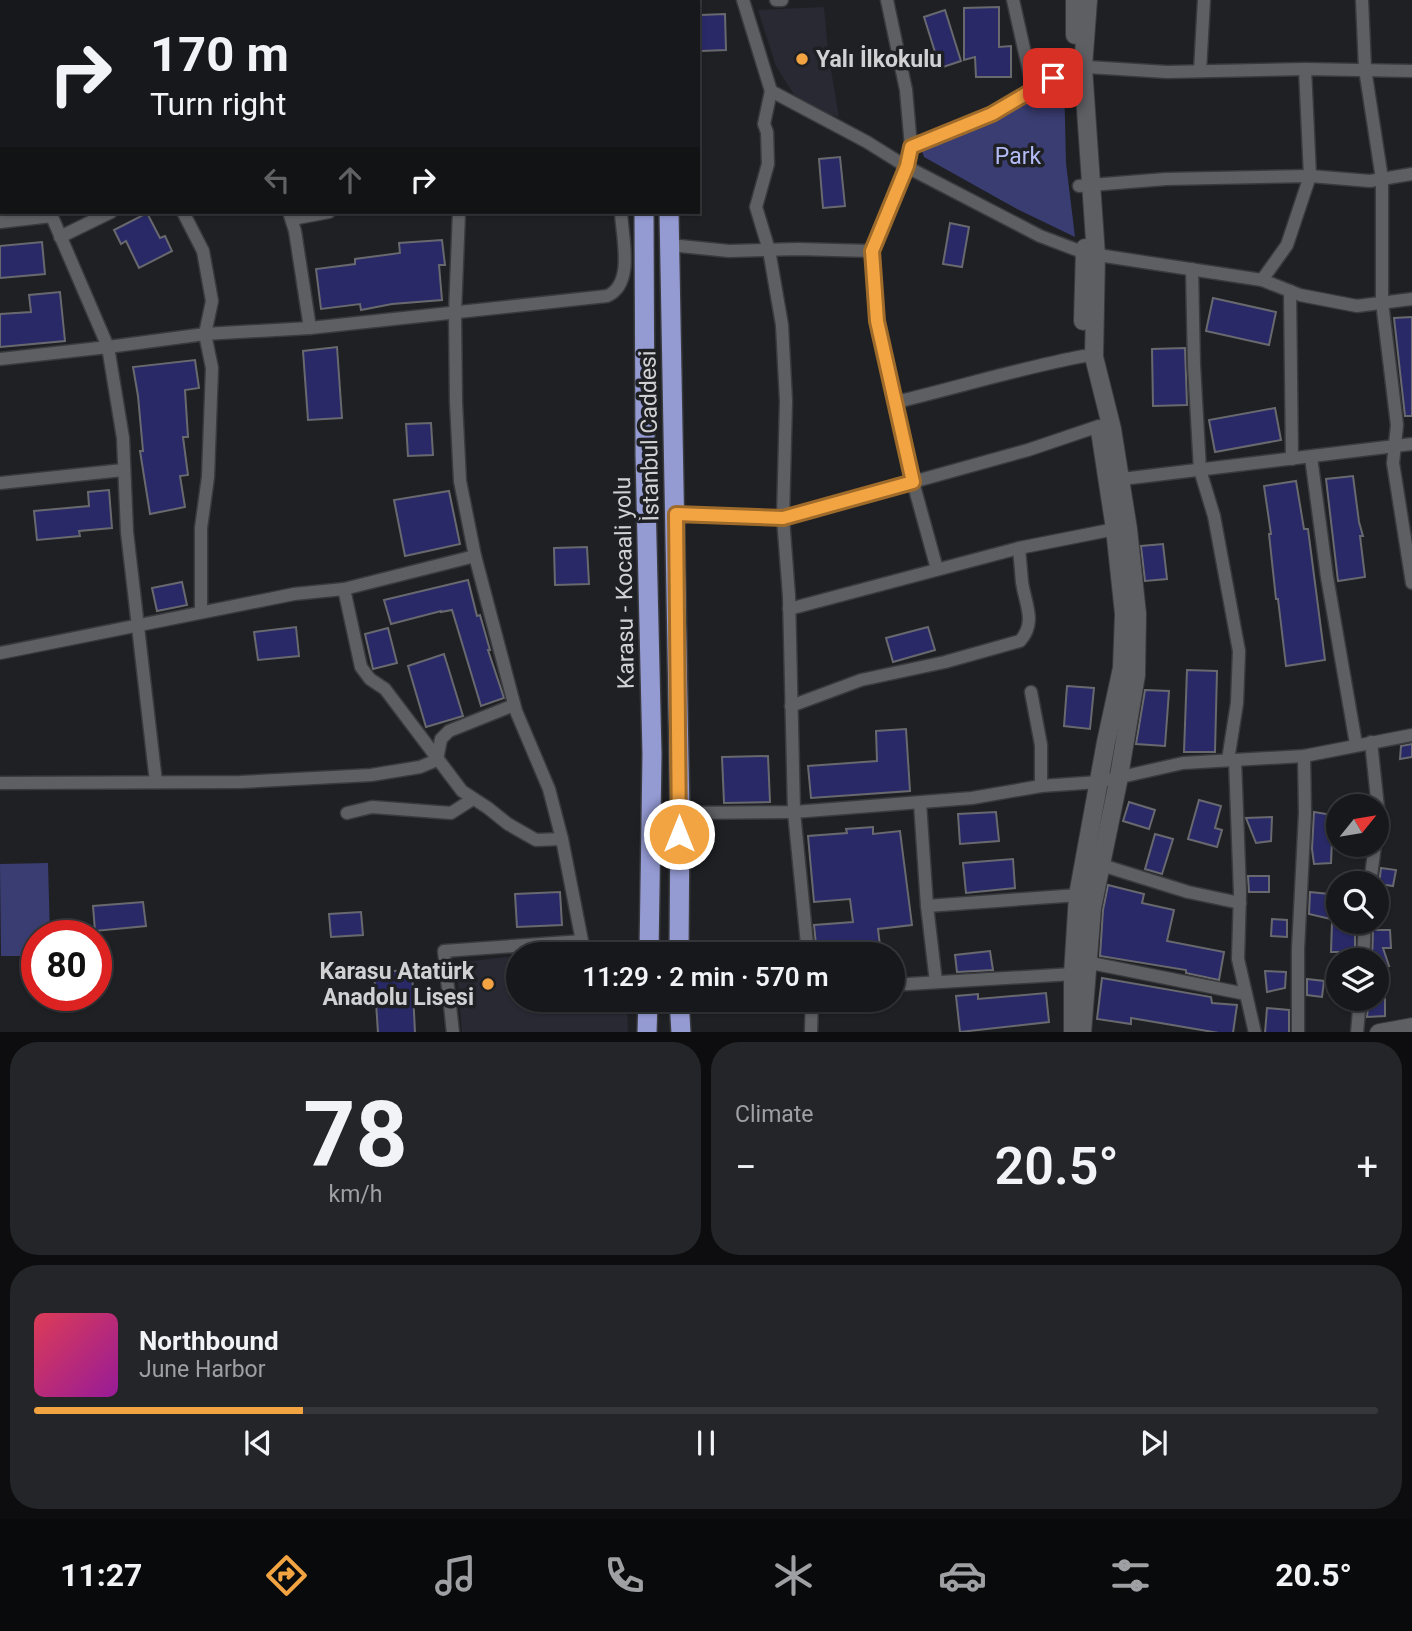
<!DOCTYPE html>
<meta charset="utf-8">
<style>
:root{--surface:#17181b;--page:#242528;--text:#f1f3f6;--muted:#9ea0a3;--line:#36373a;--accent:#f3a442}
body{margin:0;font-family:Roboto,sans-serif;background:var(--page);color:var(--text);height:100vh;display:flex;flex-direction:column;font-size:26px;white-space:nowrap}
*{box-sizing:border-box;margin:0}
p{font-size:23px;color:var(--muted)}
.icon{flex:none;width:38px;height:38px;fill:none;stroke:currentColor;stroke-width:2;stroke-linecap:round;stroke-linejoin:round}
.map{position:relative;height:1032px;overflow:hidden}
.drawer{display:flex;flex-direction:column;gap:10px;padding:10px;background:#0d0d0f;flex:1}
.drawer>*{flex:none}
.top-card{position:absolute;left:0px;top:0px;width:700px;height:214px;box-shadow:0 2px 5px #0004,0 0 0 2px var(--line);background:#17181b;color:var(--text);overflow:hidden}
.needle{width:46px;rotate:60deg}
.fabs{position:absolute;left:1326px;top:794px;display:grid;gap:14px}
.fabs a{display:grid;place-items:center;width:63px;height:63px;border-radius:50%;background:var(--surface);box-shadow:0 2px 5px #0004,0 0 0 2px var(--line);font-size:35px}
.speed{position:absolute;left:21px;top:920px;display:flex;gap:14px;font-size:35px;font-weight:700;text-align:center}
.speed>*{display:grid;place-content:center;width:91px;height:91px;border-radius:50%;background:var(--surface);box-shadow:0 2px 5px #0004,0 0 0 2px var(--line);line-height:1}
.speed .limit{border:10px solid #d22;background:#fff;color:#111}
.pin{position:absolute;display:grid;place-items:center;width:60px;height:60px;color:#fff;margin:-30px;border-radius:14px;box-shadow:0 4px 10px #0006}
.me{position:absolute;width:77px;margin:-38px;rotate:0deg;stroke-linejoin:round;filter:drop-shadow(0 0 5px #0008)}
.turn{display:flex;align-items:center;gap:24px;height:147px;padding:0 35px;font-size:32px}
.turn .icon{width:91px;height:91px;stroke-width:2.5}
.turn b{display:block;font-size:49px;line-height:60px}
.lanes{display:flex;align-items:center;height:66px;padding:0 35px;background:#0003;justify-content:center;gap:35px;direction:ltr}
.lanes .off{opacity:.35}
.big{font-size:52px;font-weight:600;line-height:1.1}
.drawer .card{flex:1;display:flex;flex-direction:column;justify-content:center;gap:10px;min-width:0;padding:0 24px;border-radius:28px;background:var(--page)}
.drawer .dial{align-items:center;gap:0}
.dial b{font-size:91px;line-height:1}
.song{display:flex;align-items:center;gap:21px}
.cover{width:84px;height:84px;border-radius:10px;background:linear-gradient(135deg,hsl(350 70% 55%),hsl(300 70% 35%))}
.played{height:7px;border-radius:4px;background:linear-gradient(90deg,var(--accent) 20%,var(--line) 20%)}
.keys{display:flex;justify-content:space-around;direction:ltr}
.heat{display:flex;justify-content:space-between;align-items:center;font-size:38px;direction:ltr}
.drawer .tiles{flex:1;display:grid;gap:10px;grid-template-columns:1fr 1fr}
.card:last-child{grid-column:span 2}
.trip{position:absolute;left:506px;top:942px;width:399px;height:70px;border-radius:35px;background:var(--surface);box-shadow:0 2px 5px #0004,0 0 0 2px var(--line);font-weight:600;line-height:70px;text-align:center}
.menu{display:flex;height:112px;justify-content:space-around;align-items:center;background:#090a0b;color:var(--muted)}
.menu .icon{width:49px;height:49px}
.menu .current{color:var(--accent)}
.menu b{font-size:32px;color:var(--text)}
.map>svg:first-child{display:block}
</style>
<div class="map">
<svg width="1412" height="1033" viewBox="0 0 1412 1033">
<rect width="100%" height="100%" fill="#1f2024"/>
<g fill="#282933">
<path d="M824,7L828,52L839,117L822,112L794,95L776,66L758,10Z"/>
<path d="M616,947L624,954H543Z"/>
<path d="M518,956V999H627L628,1032H462L457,969L463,962Z"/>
</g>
<g fill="#3a3d71">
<path d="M1064,77L1066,163L1075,237L1017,209L924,157L922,151L926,145Z"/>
<path d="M48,863L50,936H37V956H1L0,864Z"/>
</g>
<g fill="#292967" stroke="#68696e" stroke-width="2">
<path d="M999,7V47L1011,46V77H976L975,57L964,60V8Z"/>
<path d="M945,10L961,61L940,68L924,17Z"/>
<path d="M725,14L726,50L701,51L700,15Z"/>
<path d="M840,157L845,206L823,208L819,159Z"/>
<path d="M147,213L160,238L165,236L172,251L139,268L126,241L121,244L114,230Z"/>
<path d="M950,223L969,227L962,267L943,264Z"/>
<path d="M442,240L445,265H439L442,300L392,304L361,310L360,304L321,309L316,269L355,264V259L400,253L399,243Z"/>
<path d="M42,242L45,274L0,278V246Z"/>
<path d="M60,292L65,341L0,347V314L31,312L29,295Z"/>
<path d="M1213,298L1276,312L1269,345L1206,331Z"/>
<path d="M1412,317V416H1405L1394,318Z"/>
<path d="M337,347L342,418L308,420L303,351Z"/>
<path d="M1185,348L1187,405L1153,406L1152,349Z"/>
<path d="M195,360L199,388L185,390L188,437H183L188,475L180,476L185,507L150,514L140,451H143L138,396L133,367Z"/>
<path d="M1275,408L1281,440L1215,452L1209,420Z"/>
<path d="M431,423L433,455L408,456L406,424Z"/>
<path d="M1353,476L1359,522L1363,536H1360L1365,577L1338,581L1326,479Z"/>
<path d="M1296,481L1304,529H1308L1325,660L1286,666L1278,599H1276L1269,534H1271L1264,486Z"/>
<path d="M109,490L112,528L79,531L80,536L37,540L34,511L89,506L88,492Z"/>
<path d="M449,491L460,544L405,556L394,500Z"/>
<path d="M1163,544L1167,579L1145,581L1141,546Z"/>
<path d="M587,547L589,584L555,585L554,548Z"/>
<path d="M468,580L477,616L480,615L490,650H488L504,698L481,706L452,610L441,612V611L391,624L384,600Z"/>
<path d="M182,582L187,605L157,611L152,588Z"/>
<path d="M296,627L299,656L258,660L254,632Z"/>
<path d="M928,627L935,650L893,662L886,638Z"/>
<path d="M388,628L397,663L373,669L365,634Z"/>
<path d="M444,654L463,716L426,727L408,666Z"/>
<path d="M1187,670L1217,671L1215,752H1184Z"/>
<path d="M1067,686L1094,688L1090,729L1064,726Z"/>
<path d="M1145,690L1169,691L1165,746L1136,744Z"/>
<path d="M906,729L910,791L811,798L808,766L877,761L876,731Z"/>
<path d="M1412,744V757L1400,759L1401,746Z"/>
<path d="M768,756L770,802L724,803L722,757Z"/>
<path d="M1199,800L1221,806L1215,828L1222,830L1217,847L1188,839Z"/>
<path d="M1129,802L1155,810L1149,829L1123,821Z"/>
<path d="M996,812L999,841L960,844L958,814Z"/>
<path d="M1314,812L1333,815L1331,863L1314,864L1312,849Z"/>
<path d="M1272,817L1271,841L1256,843L1246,818Z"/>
<path d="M873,827V834L900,831L912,925L878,929L881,954H817L814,925L853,922L850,899L814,902L808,836L847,833L846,829Z"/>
<path d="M1155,834L1173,839L1162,874L1145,869Z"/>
<path d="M1013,859L1015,888L966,893L963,863Z"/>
<path d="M1381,868L1396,870L1393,886L1379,884Z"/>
<path d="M1248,876H1269V892H1249Z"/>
<path d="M1108,885L1144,894L1142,903L1174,910L1167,941L1224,952L1219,980L1186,973V970L1100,956L1103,910Z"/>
<path d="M560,892L562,925L517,927L515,894Z"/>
<path d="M1310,892L1339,895V921L1309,914Z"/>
<path d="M143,902L146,926L95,931L93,906Z"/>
<path d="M361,912L363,935L331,937L329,914Z"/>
<path d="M1272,919L1287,920V937L1271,936Z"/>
<path d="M1332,922H1355V952H1331Z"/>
<path d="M1373,930H1390L1391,948H1383L1389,966L1377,967V961H1372Z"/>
<path d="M990,951L993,970L957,972L955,955Z"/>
<path d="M412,970L415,1033H378L374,972Z"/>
<path d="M1265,971L1286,972L1285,988L1267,992Z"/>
<path d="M1102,978L1211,997L1212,1003L1237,1005L1233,1033H1219L1131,1018V1024L1097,1019Z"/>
<path d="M1307,979L1324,981L1322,997L1307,995Z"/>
<path d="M1046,993L1049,1022L960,1032L956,996L978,994V999Z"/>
<path d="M1369,999H1385V1016L1367,1017Z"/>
<path d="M1267,1008L1289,1010V1033H1265Z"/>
</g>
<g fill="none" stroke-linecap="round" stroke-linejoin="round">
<defs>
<g id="minor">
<path d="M2,0V2"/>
<path d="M101,0L102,2"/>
<path d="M201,0V2"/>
<path d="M315,0L316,2"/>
<path d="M406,0V2"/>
<path d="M743,0L771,91L867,142L907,167L1040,236L1085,253L1262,280L1287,245L1310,176L1166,179L1079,186"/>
<path d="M776,0H782"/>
<path d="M887,0L906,90L911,147L907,167L872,251L877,321L913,482L937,569"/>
<path d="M1013,0L1033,89"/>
<path d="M1362,0L1365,69L1382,179V302L1397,425L1393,463L1412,583"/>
<path d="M518,2L522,0"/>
<path d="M1200,71L1204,0"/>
<path d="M1412,71L1305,69L1310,176L1370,181L1412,174"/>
<path d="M771,91L764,124L767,132L768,164L756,207L769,250L782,325L786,401L783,518L789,596L794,812L808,954"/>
<path d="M911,147L992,114L1072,66L1167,72L1305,69"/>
<path d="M50,212L108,347L205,334L310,328L607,296C635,284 622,237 621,212"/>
<path d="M183,212L203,251L212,301L205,334L212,368L208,477L201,528V612"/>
<path d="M289,212L295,231L310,328"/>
<path d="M292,219L329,212"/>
<path d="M0,222L52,216"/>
<path d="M60,237L111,212"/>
<path d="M670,245L729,251L798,249L872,251"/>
<path d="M1192,269L1194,365L1200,470L1214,516L1239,651L1237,703L1228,760"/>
<path d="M1262,280L1300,295L1357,306L1412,299"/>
<path d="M1290,291L1292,459"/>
<path d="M0,359L108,347L123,438L127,532L156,782"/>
<path d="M896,402C959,387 1020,368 1084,356"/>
<path d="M1311,457L1327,577L1356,744"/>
<path d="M1114,480L1412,444"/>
<path d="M0,483L123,470"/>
<path d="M676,515L783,518L1028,450L1099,426"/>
<path d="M344,589L361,667L370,679L385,689L462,791L488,808L508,824L536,840L562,839"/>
<path d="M789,609L1019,548L1115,529"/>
<path d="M0,653L294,594L344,589L475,556"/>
<path d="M1031,692L1041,745V786"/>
<path d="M791,706L861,680L945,662L1020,641C1037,622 1025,604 1022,582C1021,571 1020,559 1019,548"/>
<path d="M1371,742L1379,817L1377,828"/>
<path d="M1235,760L1240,892L1238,959L1255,1033"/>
<path d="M0,783L240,782L371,775L420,767L437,760L441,739L449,731L514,705"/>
<path d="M920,803L927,906L936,982"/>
<path d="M347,813L372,807L451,813L473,799"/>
<path d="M680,813L794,812L972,798L1041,786L1099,782L1183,763L1304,756L1412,735"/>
<path d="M1095,863L1188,892L1240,903"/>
<path d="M1370,884L1375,845"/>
<path d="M927,906L1078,895"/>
<path d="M1081,961L1246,994"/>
<path d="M1363,961L1365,922"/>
<path d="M892,985L1073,974"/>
<path d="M453,1033L444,951L582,941L562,839L549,789L516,711L475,556L460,481L456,402L455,313L459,212"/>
<path d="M811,1033L812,999"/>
<path d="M1298,1033V949L1305,813L1304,756"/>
<path d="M1357,1033L1360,999"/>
</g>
<g id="secondary">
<path d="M1075,35V0"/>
<path d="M1083,321L1085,248"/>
<path d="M1073,1033V974L1078,895L1106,742L1122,668L1124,614L1115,529L1100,431"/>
<path d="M1082,1033L1092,908L1118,782L1136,675L1137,614L1128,529L1112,429L1094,357L1096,255L1083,67L1088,0"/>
<path d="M1379,1033L1412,1027"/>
</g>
<g id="trunk">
<path d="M665,0V2"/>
<path d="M644,2V0"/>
<path d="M644,212L645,455L652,754L649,954"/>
<path d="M669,212L680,813L679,954"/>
<path d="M679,999L681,1033"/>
<path d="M647,1033L648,999"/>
</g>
</defs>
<use href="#minor" stroke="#393a3d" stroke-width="15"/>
<use href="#secondary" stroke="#393a3d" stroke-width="20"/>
<use href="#trunk" stroke="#393a3d" stroke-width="22"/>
<use href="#minor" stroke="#5e5f63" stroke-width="12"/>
<use href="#secondary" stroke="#5e5f63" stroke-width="18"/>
<use href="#trunk" stroke="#949ad2" stroke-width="19"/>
</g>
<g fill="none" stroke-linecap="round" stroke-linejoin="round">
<defs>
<path id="route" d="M679,834L676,514L783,518L913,482L877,321L872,251L907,166L911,147L992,114L1053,78"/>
</defs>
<use href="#route" stroke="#9e6b2b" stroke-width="18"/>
<use href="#route" stroke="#f3a442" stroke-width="12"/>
</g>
<g fill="#f3a442" stroke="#1f2024" stroke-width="2.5">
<circle cx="802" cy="59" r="7"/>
<circle cx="488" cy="984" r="7"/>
</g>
<g text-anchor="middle" stroke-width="7" stroke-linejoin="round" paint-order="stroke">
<g font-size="23" font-weight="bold" fill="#d1d1d4" stroke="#1f2024" text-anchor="start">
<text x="816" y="67">Yalı İlkokulu</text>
<text x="474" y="979" text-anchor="end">Karasu Atatürk<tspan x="474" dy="26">Anadolu Lisesi</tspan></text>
</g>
<g font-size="23" fill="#b3bbf4" stroke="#1f2024">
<text x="1018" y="164">Park</text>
</g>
<g font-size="23" fill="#d1d1d4" stroke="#1f2024">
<text transform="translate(649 436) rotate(-91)" y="8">İstanbul Caddesi</text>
<text transform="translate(624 583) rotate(-91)" y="8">Karasu - Kocaali yolu</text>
</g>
</g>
</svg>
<div class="fabs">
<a><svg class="needle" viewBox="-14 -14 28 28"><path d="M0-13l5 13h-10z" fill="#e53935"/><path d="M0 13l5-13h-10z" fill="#9ea0a3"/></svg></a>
<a><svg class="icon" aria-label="search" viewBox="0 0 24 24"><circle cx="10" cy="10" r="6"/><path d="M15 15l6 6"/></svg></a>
<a><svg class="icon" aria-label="layers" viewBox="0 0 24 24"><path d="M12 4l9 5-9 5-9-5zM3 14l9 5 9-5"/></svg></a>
</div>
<div class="speed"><div class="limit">80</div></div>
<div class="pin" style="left:1053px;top:78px;background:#d93025"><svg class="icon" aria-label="arrive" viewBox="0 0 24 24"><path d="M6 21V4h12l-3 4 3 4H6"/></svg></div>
<svg class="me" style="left:679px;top:834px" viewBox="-20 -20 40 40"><circle r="17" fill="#f3a442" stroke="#fff" stroke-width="3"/><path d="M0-11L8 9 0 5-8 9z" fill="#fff"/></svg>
<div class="trip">11:29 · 2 min · 570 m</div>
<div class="top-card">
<div class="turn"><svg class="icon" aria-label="right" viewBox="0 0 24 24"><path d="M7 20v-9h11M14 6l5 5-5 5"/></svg><div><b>170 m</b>Turn right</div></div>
<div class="lanes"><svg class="icon off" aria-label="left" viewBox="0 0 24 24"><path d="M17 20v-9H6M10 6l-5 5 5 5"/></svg><svg class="icon off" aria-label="ahead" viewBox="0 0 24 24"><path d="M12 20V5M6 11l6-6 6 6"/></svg><svg class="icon" aria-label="right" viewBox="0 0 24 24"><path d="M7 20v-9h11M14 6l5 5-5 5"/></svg></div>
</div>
</div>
<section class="drawer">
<div class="tiles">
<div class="card dial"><b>78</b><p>km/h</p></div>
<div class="card"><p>Climate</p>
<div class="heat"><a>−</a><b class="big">20.5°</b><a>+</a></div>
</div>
<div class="card">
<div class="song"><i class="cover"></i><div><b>Northbound</b><p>June Harbor</p></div></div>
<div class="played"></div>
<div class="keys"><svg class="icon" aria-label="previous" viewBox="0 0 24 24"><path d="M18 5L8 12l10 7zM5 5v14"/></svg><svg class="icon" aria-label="pause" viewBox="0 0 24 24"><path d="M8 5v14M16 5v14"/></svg><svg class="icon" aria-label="next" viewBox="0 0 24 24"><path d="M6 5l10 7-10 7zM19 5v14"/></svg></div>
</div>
</div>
</section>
<nav class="menu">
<b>11:27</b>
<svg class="icon current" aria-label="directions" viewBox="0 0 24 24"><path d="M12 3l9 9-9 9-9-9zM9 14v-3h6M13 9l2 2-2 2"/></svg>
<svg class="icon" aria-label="music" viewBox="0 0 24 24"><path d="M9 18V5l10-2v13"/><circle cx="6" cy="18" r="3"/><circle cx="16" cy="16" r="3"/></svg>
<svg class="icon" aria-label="phone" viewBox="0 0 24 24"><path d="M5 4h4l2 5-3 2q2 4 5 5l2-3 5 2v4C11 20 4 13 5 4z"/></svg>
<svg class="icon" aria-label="climate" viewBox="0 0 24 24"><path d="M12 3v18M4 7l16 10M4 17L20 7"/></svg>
<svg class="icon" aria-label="car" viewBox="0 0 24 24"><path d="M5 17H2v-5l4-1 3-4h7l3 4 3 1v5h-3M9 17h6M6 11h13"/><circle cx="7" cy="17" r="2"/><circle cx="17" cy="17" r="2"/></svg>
<svg class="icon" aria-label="filters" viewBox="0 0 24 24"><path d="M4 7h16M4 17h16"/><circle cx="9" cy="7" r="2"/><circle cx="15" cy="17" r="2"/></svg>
<b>20.5°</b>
</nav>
